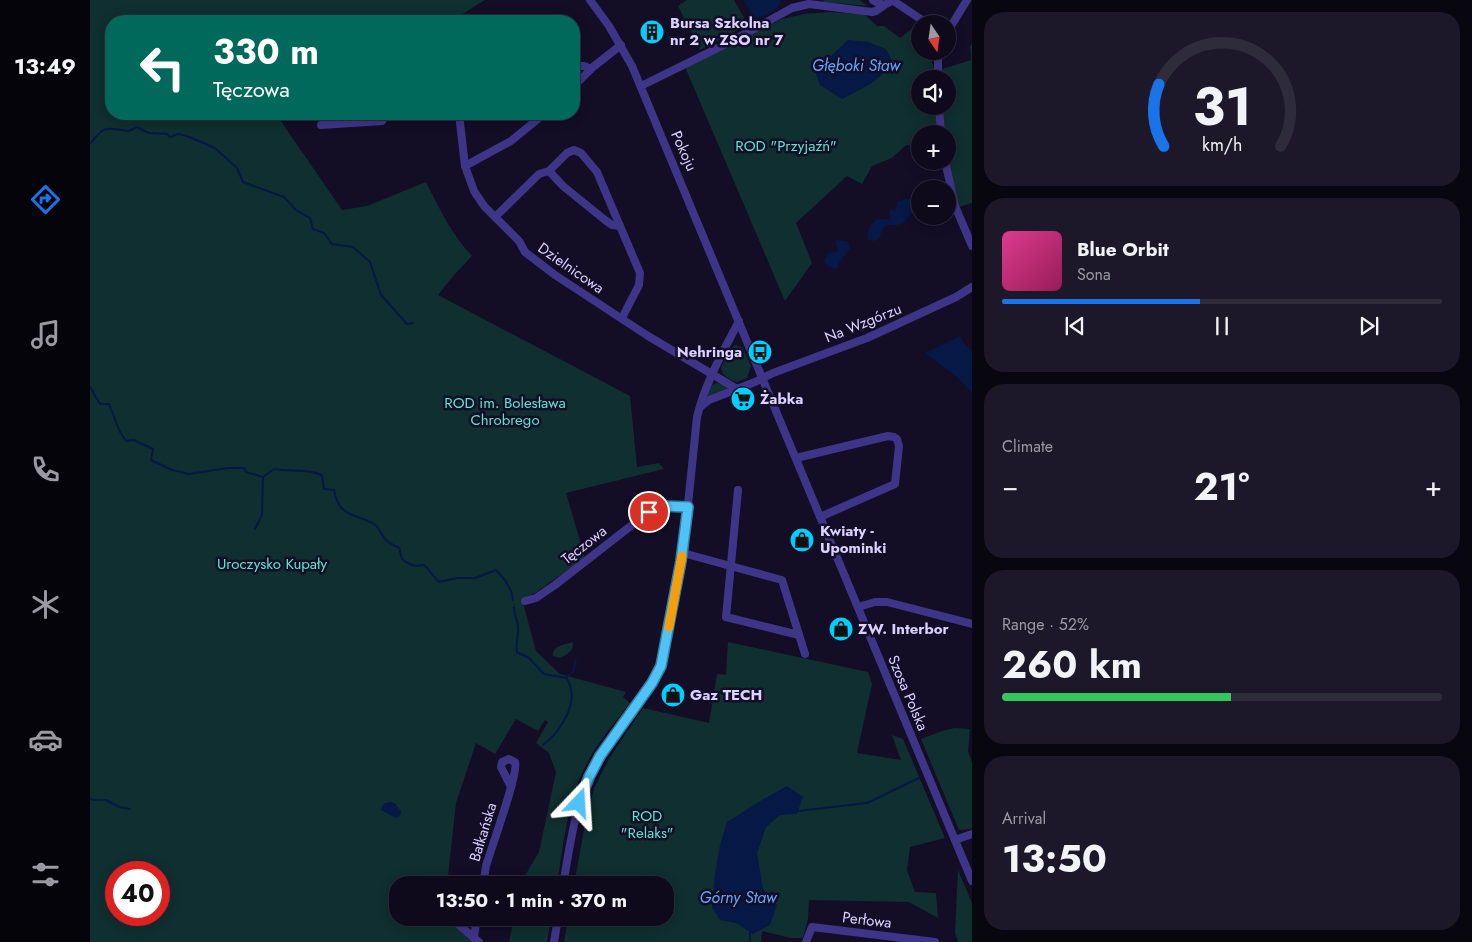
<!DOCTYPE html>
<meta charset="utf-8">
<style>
:root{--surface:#0e0a1c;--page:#1c1829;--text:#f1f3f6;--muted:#9b9aa3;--line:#2e2b3b;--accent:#1a73e8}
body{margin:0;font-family:Jost,sans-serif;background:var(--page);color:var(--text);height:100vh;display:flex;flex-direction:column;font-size:19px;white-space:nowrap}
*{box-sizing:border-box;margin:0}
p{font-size:16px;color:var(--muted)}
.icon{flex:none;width:28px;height:28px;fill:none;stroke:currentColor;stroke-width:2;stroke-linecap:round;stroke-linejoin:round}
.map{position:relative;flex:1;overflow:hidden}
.panel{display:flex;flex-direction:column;gap:12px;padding:12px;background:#08060f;width:500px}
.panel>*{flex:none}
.top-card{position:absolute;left:15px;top:15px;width:475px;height:105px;border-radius:20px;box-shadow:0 2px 12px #0003,0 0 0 1px var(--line);background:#00695c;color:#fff;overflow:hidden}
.needle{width:32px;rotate:167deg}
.buttons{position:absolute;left:821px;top:15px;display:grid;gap:10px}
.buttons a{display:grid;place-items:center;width:45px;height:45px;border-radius:50%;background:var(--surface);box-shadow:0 2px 12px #0003,0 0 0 1px var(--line);font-size:25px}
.speed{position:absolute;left:15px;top:861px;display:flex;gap:10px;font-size:25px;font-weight:700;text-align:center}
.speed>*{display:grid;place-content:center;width:65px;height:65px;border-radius:50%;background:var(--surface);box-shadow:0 2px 12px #0003,0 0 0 1px var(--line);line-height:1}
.speed .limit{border:8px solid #d22;background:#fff;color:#111}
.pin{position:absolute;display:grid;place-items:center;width:42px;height:42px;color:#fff;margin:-21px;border:2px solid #fff;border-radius:50%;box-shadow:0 1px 5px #0007}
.me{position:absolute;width:55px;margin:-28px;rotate:20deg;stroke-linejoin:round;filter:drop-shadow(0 0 4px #0008)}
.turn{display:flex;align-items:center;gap:18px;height:105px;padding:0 25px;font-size:22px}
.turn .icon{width:65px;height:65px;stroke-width:2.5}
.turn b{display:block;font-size:35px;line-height:42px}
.big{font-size:38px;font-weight:700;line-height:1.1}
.panel .tile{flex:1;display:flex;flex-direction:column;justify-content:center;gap:8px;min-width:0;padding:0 18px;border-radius:20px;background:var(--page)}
.panel .dial{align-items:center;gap:0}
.dial svg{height:130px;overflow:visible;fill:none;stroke:var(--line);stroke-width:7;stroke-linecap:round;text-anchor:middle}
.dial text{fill:var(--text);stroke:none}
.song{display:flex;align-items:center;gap:15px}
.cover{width:60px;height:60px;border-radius:8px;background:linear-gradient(135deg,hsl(330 70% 55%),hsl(330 70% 35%))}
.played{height:5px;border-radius:2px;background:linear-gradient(90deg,var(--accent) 45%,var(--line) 45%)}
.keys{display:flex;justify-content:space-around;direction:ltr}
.heat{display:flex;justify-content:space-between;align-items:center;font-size:28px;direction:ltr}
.charge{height:8px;border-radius:4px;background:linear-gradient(90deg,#34c759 52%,var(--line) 0)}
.trip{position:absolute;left:299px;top:876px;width:285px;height:50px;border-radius:20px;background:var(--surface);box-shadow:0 2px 12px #0003,0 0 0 1px var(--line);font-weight:700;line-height:50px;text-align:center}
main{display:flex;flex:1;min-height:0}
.dock{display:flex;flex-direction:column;width:90px;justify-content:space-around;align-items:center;background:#06040b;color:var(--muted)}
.dock .icon{width:35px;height:35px}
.dock .active{color:var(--accent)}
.dock b{font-size:22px;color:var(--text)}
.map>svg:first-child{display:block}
</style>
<main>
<nav class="dock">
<b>13:49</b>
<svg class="icon active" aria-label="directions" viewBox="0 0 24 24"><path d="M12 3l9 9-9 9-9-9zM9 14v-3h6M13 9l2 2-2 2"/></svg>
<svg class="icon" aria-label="music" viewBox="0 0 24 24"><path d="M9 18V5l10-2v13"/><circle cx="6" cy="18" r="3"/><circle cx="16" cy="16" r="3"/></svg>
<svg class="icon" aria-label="phone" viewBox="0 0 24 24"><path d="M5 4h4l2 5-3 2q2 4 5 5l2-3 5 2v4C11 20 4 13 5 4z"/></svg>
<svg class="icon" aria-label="climate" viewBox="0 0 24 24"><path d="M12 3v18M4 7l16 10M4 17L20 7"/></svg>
<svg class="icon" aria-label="car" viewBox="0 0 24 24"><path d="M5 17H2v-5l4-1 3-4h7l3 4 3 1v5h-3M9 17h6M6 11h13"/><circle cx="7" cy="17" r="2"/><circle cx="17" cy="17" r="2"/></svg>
<svg class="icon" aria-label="filters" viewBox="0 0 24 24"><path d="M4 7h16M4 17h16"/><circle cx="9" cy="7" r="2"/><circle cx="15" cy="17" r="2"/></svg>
</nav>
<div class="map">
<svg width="882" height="942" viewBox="0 0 882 942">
<rect width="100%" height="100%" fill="#130d26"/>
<g fill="#102f30" fill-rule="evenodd">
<path d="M0,0H395L361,21H21V114H186L252,210L277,206L336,182C349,208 362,235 382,256L364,275L348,295L540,396L547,467L569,463L574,469L476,493L495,558L445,593L432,599L446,651L470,674L536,692L533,697L540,703C524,724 505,745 494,769C477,805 473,846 467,885H431L433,879L449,852L466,772L459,753L446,743L458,722L455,720L448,731L426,719L405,754L386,743L366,803L357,885H308V918H358L385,942H0ZM26,872H69V915H26Z"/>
<path d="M597,0H644L658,25L610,50L588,6Z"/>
<path d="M734,0H770L777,6L733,2Z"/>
<path d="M739,12L774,14L787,26H794L810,38L824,27L830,38V51H838L845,71V79H830V106H846L847,127L839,134H830V142L815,146L802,158L782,166L772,184L757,176L706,223L722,263L695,301L595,67L692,19L714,14Z"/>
<path d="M882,43V203L869,207C862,182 858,160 858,134H854L853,106H858V79H852V69L881,60L880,47Z"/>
<path d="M646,345L653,348L661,366L657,378L647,382C640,380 631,375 631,367L643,346Z"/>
<path d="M626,383L634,384L638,388L619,396L618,394L622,385Z"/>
<path d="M483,642C484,652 477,654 470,658L463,656C462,645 475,645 483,642Z"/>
<path d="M638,642L778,672L782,684L767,753L811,760L802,735L813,739L855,838L820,847L817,870L825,892L846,893L848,918L819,902L719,900L718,919L713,938H701L672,931L671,942H474L478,918H575V885H484L495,824L504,788L520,757L553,708L619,723L627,674L636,675Z"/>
<path d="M864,728L880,729L878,751L882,763V829L869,830L831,739L852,731Z"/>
<path d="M868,870L882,903V942H868L865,933Z"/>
<path d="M424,918H461L457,942H419Z"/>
</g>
<g fill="#061846">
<path d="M653,0H690L691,3C686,11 674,17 665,19Z"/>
<path d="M758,40L778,42L796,49L804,65L779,85L752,99L730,85L725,71Z"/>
<path d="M817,198L820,200L823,211C812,224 816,226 796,225L792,230L789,239L784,241L778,240C775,233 781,222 788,219C792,218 797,220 800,219L799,212L802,209L805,212L807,202Z"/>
<path d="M746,240L758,242L760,249L749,263L748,268L745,269L735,264L734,259L740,252L748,251L746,244Z"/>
<path d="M870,336L875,345L882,350V393L867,377L835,353Z"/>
<path d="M697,786L713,797L707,814L690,815L676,827L667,853L673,889L687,905L680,925L663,934L646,923L630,920L622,907L625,874L630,845L637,822L672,800Z"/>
<path d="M301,802L306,804L311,812L310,816L306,818L291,810C292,803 295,803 301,802Z"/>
</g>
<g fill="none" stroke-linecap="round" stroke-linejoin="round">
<g stroke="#061846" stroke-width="2">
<path d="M0,144C15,124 15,128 39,131L47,127L59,133L77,134L80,137L88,134L97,136L125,148L147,168L153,182L194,197L206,210L220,218L223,229L234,233L242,244L263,247L280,262L291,295L317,324L323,323"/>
<path d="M0,387L10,404H19L30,432L36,441L44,440L63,449L61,460L82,470L99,474L138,468H154L156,472L173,477L184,469C200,472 217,468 232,475L234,489L244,490C249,518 265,513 284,524C290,528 291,535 296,540C299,543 305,546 309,548L312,559C320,565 324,567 334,565C341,571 343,577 349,582L367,578H385L406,570C414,578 422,588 423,600"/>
<path d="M165,529L172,515L173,477"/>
<path d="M424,607C424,617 428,619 428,627C429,636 425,643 427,652L439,658L454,674L477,678V676L483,672L486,660"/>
<path d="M453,745C471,731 491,701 477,679"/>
<path d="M0,799L4,800H16L29,807L40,809"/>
<path d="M708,811L777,803L829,778"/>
<path d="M660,942V930"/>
</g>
<g stroke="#3f3588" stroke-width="8">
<path d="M500,0L519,26L542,66L882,881"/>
<path d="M783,0C791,5 795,7 802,0"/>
<path d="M802,0L838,24"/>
<path d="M858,31L877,0"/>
<path d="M484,66H494L501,69"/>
<path d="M848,79V59L850,51"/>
<path d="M484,86L503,67L531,45"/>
<path d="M551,86L640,42L702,8L719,4L782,12L786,11L793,6"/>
<path d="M849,106L851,134"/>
<path d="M369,114L375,166L384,191L394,206L429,241L435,252L465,275L558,336L647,389"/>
<path d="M231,125L292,121L294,118V114"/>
<path d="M855,161L865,206L882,246"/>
<path d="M375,166L421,141L454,114"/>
<path d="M459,171L473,186L515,220L522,225L530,226"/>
<path d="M405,217L449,174L459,171L477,153L484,150L491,153L507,172L550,273L549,285L532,318"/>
<path d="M610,407L619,400L665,382L683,373L777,338L866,297L882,287"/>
<path d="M706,458L798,436L804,437L807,439L809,446L805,484L730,517"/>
<path d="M648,490L636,617L709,635"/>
<path d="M593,553L692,580L715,654"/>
<path d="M435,601L446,598L465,585L565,507L576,505L597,507"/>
<path d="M768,607L785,602H797L882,624"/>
<path d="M865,840L882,834"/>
<path d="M393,885C394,879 395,872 396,866C401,848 429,773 425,762L419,759L412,762L411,767L421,787"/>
<path d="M473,885C481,840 486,795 510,756C529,726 561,697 572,663L593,553L607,417C615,383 633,352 649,321"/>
<path d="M361,918L389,942"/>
<path d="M384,937L387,918"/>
<path d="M464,942L468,918"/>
<path d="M716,942L722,927L845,942"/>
</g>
</g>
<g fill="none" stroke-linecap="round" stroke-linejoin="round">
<defs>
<path id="route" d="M489,803L499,777L510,756L562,683L571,666L591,561L598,507L570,506L559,512"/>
</defs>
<use href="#route" stroke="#337fa1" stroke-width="12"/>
<use href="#route" stroke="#4fc3f7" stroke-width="9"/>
<path stroke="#f59e0b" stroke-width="9" d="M579,627L592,556"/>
</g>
<defs>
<symbol id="building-disc" viewBox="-11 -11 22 22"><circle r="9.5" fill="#00cffd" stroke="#130d26"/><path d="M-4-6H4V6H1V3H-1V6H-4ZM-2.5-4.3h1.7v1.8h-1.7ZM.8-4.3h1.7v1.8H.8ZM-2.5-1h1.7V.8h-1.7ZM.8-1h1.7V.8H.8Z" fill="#111"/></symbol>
<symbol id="bus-disc" viewBox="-11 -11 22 22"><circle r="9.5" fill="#00cffd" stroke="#130d26"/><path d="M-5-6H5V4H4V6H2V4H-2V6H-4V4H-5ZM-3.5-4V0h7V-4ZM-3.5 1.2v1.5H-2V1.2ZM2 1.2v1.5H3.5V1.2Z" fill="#111"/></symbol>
<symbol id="supermarket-disc" viewBox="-11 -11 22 22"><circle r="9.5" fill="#00cffd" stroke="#130d26"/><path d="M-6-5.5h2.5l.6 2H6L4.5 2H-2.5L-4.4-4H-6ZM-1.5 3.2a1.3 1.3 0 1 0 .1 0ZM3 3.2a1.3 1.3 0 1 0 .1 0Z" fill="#111"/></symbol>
<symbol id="shop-disc" viewBox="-11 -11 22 22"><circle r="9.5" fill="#00cffd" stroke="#130d26"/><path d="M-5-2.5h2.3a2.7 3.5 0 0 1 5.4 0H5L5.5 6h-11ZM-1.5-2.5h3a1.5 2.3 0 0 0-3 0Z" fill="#111"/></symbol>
</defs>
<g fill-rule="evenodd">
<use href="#building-disc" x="548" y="18" width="28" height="28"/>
<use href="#bus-disc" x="656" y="338" width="28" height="28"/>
<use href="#supermarket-disc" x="639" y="385" width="28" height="28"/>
<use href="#shop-disc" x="698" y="526" width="28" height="28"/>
<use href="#shop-disc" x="737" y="615" width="28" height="28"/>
<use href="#shop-disc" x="569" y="681" width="28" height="28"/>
</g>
<g text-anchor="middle" stroke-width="5" stroke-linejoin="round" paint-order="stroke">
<g font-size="15" font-weight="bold" fill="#dbd2ff" stroke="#130d26" text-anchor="start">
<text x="580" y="28">Bursa Szkolna<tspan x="580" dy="17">nr 2 w ZSO nr 7</tspan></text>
<text x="652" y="357" text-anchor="end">Nehringa</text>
<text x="670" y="404">Żabka</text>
<text x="730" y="536">Kwiaty -<tspan x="730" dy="17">Upominki</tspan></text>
<text x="768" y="634">ZW. Interbor</text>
<text x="600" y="700">Gaz TECH</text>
</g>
<g font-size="15" fill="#55e8cf" stroke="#130d26">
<text x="696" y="151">ROD "Przyjaźń"</text>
<text x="415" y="408">ROD im. Bolesława<tspan x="415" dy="17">Chrobrego</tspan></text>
<text x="182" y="569">Uroczysko Kupały</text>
<text x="557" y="821">ROD<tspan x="557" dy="17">"Relaks"</tspan></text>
</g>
<g font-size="15" fill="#dbd2ff" stroke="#130d26">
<text transform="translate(594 151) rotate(66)" y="5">Pokoju</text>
<text transform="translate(481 268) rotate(35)" y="5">Dzielnicowa</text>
<text transform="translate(773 323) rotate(-22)" y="5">Na Wzgórzu</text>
<text transform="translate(494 545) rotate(-38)" y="5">Tęczowa</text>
<text transform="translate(818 693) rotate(67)" y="5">Szosa Polska</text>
<text transform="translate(393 832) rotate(-73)" y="5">Bałkańska</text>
<text transform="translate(777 920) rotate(7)" y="5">Perłowa</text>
</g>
<g font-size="16" font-style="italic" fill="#60a8ff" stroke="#130d26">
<text x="766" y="71">Głęboki Staw</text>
<text x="648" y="903">Górny Staw</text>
</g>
</g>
</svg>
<div class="buttons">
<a><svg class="needle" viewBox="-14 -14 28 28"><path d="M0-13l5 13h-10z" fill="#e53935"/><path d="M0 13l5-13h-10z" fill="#9b9aa3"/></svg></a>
<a><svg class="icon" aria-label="sound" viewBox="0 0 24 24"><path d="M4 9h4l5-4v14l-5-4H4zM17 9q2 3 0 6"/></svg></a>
<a>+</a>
<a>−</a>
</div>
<div class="speed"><div class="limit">40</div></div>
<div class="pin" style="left:559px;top:512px;background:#d93025"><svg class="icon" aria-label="arrive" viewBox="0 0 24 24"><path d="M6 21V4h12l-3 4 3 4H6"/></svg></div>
<svg class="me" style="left:489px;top:803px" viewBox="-20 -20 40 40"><path d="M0-17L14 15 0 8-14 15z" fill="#4fc3f7" stroke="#fff" stroke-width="4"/></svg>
<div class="trip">13:50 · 1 min · 370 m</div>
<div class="top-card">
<div class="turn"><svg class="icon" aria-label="left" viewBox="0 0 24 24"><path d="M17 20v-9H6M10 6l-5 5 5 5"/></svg><div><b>330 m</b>Tęczowa</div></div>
</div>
</div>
<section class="panel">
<div class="tile dial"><svg viewBox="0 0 100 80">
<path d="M14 69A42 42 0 1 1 86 69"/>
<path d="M14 69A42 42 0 0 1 11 31" stroke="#1a73e8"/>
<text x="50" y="56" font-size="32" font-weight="700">31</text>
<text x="50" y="72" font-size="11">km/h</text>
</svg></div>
<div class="tile">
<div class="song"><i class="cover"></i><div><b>Blue Orbit</b><p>Sona</p></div></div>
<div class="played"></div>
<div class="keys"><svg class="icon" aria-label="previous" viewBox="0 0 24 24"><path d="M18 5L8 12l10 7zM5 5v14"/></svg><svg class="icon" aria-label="pause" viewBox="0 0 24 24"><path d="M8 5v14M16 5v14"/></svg><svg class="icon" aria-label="next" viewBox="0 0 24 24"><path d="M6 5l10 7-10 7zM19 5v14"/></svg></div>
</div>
<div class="tile"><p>Climate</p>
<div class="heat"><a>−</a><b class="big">21°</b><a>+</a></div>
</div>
<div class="tile"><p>Range · 52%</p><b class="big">260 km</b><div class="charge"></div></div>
<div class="tile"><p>Arrival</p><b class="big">13:50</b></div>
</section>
</main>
